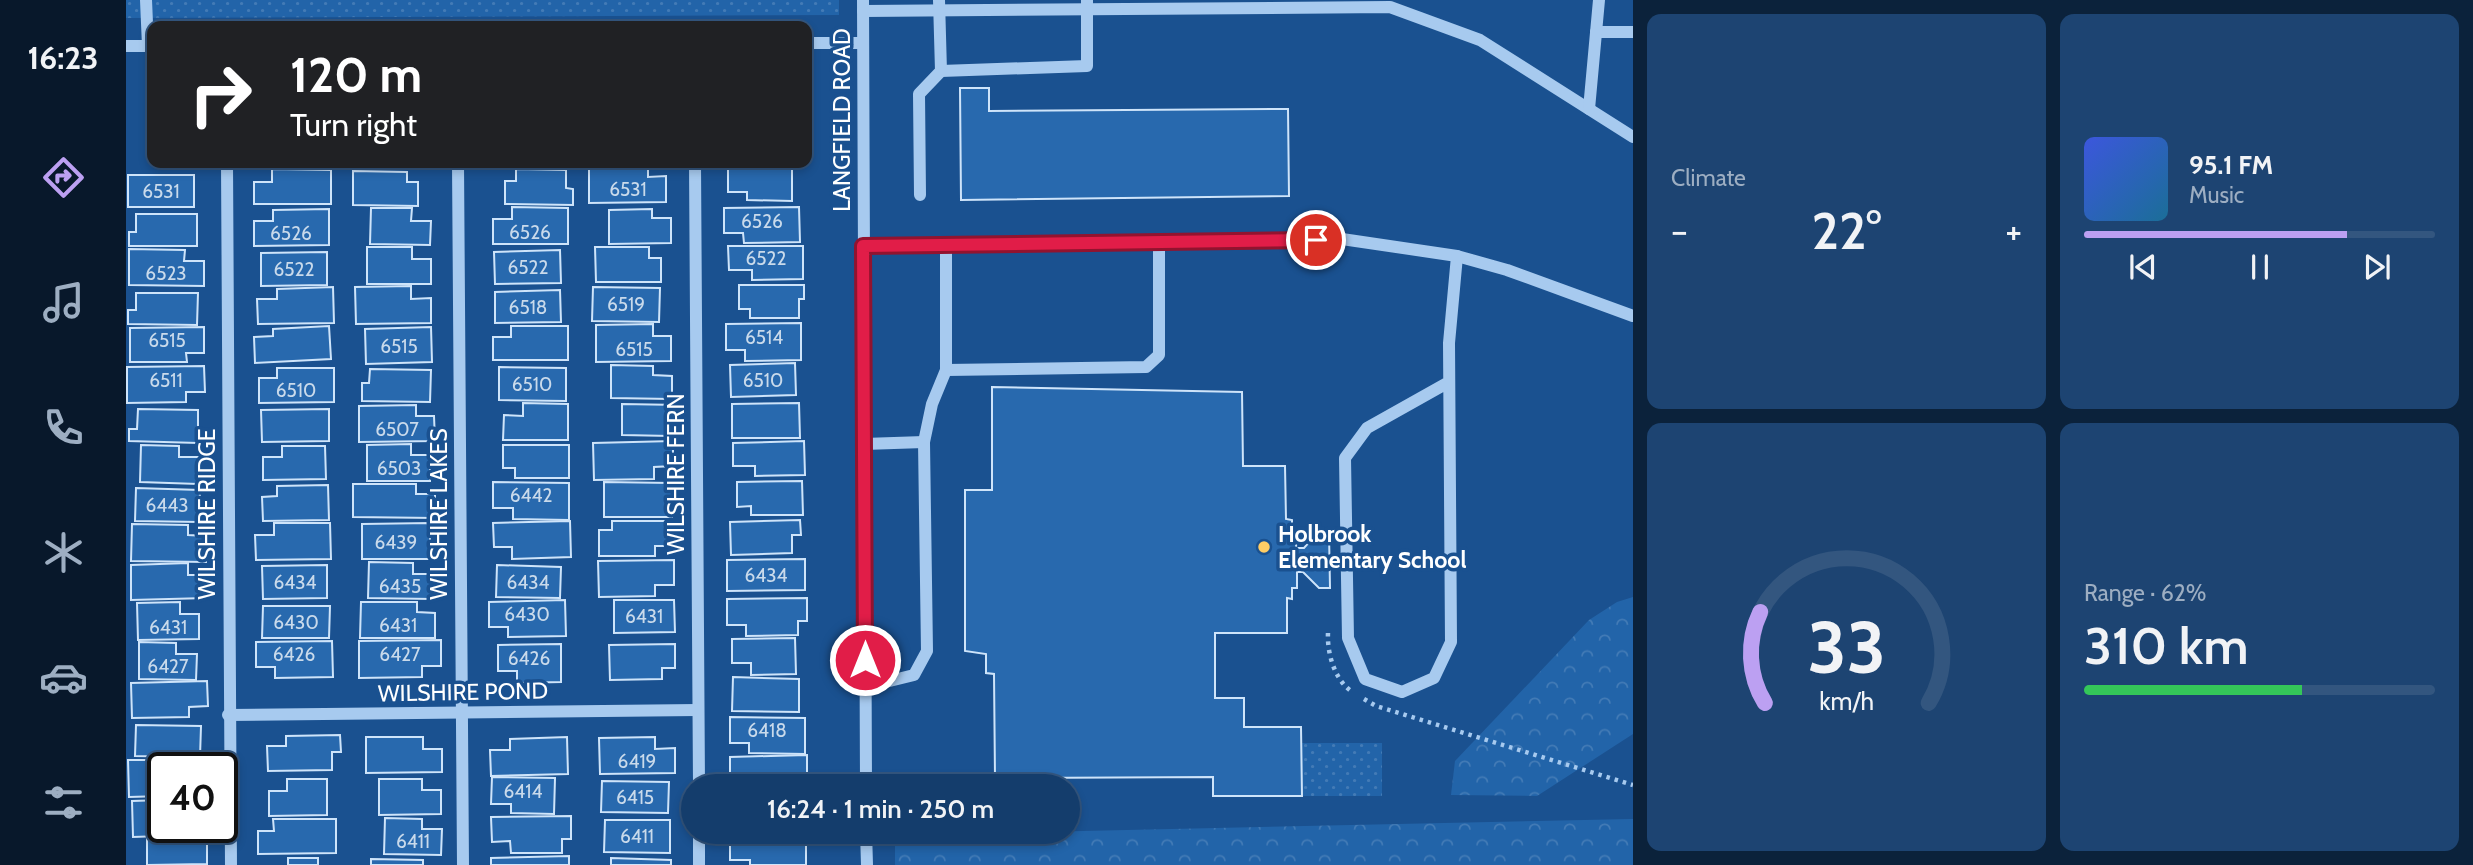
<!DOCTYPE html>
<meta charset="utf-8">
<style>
:root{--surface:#143d6c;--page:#1d4472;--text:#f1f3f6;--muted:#9daec2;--line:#33567f;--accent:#bca0f2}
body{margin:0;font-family:Cabin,sans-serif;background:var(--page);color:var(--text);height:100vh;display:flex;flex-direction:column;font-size:26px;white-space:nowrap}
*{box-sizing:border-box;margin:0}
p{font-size:23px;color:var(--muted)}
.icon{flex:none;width:38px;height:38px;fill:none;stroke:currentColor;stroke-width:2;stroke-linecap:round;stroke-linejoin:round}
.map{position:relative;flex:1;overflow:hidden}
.details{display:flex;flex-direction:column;gap:14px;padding:14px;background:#0b223b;width:840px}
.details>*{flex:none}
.guide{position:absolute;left:21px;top:21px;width:665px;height:147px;border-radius:14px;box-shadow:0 4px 10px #0003,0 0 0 2px var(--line);background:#202124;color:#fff;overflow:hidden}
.speed{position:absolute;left:21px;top:752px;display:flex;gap:14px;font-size:35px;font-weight:700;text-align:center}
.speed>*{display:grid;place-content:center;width:91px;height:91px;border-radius:50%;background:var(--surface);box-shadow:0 4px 10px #0003,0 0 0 2px var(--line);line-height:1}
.speed .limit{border:4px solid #111;border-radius:10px;background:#fff;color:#111}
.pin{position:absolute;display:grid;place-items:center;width:60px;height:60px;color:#fff;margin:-30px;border:4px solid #fff;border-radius:50%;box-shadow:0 2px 7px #0007}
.me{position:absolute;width:77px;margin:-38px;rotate:0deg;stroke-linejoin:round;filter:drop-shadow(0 0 5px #0008)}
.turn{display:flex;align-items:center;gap:24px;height:147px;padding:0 28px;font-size:32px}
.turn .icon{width:91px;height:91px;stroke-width:2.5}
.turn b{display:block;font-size:49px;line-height:60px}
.big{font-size:52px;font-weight:600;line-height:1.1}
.details .card{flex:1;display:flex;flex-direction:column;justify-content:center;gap:10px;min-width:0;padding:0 24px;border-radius:14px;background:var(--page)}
.details .dial{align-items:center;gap:0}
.dial svg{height:182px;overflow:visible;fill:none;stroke:var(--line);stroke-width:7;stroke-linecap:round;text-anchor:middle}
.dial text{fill:var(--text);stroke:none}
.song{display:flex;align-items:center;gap:21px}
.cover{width:84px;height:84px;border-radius:10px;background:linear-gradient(135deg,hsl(230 70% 55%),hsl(200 70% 35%))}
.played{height:7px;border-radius:4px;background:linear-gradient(90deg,var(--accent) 75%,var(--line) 75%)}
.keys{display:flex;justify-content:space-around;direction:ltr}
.heat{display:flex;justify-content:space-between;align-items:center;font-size:38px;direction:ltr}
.charge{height:10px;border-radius:5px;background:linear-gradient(90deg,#34c759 62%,var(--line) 0)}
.details .tiles{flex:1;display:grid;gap:14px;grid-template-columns:repeat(2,1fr)}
.trip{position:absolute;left:555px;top:774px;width:399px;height:70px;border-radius:35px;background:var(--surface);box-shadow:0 4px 10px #0003,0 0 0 2px var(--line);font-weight:600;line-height:70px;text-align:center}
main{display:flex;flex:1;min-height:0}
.tabs{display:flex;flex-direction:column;width:126px;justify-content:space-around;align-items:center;background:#08182b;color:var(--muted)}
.tabs .icon{width:49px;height:49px}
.tabs .on{color:var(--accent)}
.tabs b{font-size:32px;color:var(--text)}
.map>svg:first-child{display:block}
</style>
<main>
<nav class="tabs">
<b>16:23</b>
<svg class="icon on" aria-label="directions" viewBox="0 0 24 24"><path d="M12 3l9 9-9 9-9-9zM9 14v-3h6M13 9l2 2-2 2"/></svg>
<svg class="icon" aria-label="music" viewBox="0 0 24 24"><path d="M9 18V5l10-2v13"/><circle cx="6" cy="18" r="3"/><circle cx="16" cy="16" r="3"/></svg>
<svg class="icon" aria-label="phone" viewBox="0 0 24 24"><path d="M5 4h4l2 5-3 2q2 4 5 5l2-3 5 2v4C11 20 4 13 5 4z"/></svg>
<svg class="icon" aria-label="climate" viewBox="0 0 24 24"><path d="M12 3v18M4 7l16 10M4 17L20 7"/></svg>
<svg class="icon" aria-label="car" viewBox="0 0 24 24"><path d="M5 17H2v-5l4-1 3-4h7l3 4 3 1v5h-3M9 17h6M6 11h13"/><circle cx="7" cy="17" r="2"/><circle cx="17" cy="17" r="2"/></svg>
<svg class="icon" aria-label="filters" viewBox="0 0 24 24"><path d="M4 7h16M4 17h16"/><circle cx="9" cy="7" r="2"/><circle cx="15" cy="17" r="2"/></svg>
</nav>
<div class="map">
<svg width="1507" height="865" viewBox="0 0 1507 865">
<defs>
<pattern id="grass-dots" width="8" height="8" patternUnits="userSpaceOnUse" patternTransform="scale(1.75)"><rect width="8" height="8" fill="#2264a9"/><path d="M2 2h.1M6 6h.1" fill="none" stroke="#437bb6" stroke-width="1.8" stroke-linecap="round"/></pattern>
<pattern id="forest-crowns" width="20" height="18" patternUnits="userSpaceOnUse" patternTransform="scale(1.75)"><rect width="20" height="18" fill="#2264a9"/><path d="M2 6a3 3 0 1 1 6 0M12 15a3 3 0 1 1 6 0" fill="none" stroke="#437bb6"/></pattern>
</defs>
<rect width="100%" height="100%" fill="#1a5190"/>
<g fill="url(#grass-dots)">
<path d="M0,0H713V15L0,18Z"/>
<path d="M1175,743H1256V796H1176Z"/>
</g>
<g fill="url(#forest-crowns)">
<path d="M1507,597V734L1411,796L1325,795L1329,761L1463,620L1491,602Z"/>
<path d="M1507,819V865H769V835Z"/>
</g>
<g fill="#2869ae" stroke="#cee4fa" stroke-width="2">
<path d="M834,88H863V111L1162,109L1163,196L835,200Z"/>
<rect x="225" y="163" width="39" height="4"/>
<path d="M409,163H447L446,166L409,165Z"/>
<rect x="467" y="163" width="76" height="2"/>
<path d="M602,166L666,167V201L621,200V192H602Z"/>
<path d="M522,167V177L540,176V202L463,203V168Z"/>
<path d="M146,169L205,170V204H128V182H146Z"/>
<path d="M390,169L440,170V188L447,189V205L379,204V181H390Z"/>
<path d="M227,171L281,172V182H292V206L227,205Z"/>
<rect x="2" y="175" width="66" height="32"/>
<path d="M386,207L442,208V244H367V219H386Z"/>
<path d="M673,207L674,242L618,243L617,233H598V208Z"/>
<path d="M245,208H286L285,221H305L304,245L244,244Z"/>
<path d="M203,209V245L128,246V221H147V210Z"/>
<path d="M526,209V218H545V243L483,244V210Z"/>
<path d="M10,214H71V246H3V232H10Z"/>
<path d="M602,246H677V279L626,280V270H603Z"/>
<path d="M241,247H286V259H305V284H241Z"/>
<path d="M469,247H523V258H535V282H470Z"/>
<path d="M3,249L59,250L58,261H78V286L3,285Z"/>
<path d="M434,250L435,283L369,284L368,252Z"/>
<path d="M201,252V285L135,286V253Z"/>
<path d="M613,285H678V299H673V318H624V309H613Z"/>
<path d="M285,286V299L305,298V323L230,324L229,287Z"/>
<path d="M207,287L208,323L132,324L131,299H151V289Z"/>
<path d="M467,287L534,288L533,322L466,321Z"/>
<path d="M434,290L435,322L369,323V292Z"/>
<path d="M10,293H72L71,325L2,324V310H10Z"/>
<path d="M675,323V360L619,361V350H600V324Z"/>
<path d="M527,324V336H545V361L470,362V325Z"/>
<path d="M203,326L205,359L129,363L128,337L147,336V329Z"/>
<path d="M385,326H442V360H367V337H385Z"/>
<path d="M78,327V353H60L61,362H4V328Z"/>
<path d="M305,327L306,362L240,364L239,329Z"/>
<path d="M669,363L670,395L605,397L604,365Z"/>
<path d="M485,365L527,366V375L546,376V399L485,398Z"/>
<path d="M78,366L79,392H60V402L1,403V367Z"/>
<path d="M373,367L440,368V401L373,400Z"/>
<path d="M151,368H208V402L133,403V378H151Z"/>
<path d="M244,369L305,370L304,402L236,401V383H243Z"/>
<path d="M866,387L1116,392L1117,466H1159L1160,519L1166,520V530H1171L1170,548H1178L1192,532H1203L1204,588H1193L1177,572H1171V588H1166V599L1161,598V633H1089V698H1118V727H1175L1176,796H1087V777L869,778L868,674L860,673V654L839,651V490H866Z"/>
<path d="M397,403L442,404V440H377L378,415L397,416Z"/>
<path d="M673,403L674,438H606V404Z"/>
<path d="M496,404L554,405L553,428H545V436L496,435Z"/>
<path d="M290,405V416H308L309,441L233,442V406Z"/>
<path d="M12,409L72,410V443L3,441V429H11Z"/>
<path d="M203,409V441L136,442L135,410Z"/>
<path d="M547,441V466L528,467V479L468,480L467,443Z"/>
<path d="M678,441L679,475L629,476V466H607V443Z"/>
<path d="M285,444V455H304V481H241V445Z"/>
<path d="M15,445L53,446V457H72V484L14,482Z"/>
<path d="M377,445H443V478H389V468H377Z"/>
<path d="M156,446H199L200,479L137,480V457H156Z"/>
<path d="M676,481L677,515H625V506L611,507V482Z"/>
<path d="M367,482L443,483V520L387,519V508H367Z"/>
<path d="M478,482L546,483V517H478Z"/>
<path d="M227,484H290V494H309V518L227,517Z"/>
<path d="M202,485L203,520L137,521L136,497L151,496V486Z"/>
<path d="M10,488L74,490L73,522L9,521Z"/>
<path d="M674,520L675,535H666V553L605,555L604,522Z"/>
<path d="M444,521L445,557L386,559V547H368L367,523Z"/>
<path d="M486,521H548V546H529V556H473V530H486Z"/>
<path d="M148,523H204L205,559L130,560L129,535H148Z"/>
<path d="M304,523V559H236V524Z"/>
<path d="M6,524L62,525V535L81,536L80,562L5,561Z"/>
<path d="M679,559V590L601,591V560Z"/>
<path d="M548,560V585H529V596L473,597L472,561Z"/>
<path d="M243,562L287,563V574H306V599L242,598Z"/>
<path d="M62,563V575H81V598L5,600V565Z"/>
<path d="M201,565V598L137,599L136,566Z"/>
<path d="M371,565L435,567L434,598L370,597Z"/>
<path d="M681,598V621H672V635L620,636V625H601V599Z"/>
<path d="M439,600L440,636L382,637V627H363V602Z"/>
<path d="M488,600H548L549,632L488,633Z"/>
<path d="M54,602V614H73V639L12,640L11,603Z"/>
<path d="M235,602H291V612L309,613V638H234Z"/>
<path d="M137,606H204L203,638H136Z"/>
<path d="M669,638L670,674L625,675V663H606V639Z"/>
<path d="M315,640V666H296V677L233,678V641Z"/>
<path d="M206,641L207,677L149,678V667H130V642Z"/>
<path d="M13,642L50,643V654H71L70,680L13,679Z"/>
<path d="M435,644V682L391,683V671H372V645Z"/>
<path d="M549,644V668H536V679L484,680L483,645Z"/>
<path d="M607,677L673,679V712L606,711Z"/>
<path d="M81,681L82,706L63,707V717L6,718L5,683Z"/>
<path d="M604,717L679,718V754L623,753V743H604Z"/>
<path d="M10,725L75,726L74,757L9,756Z"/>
<path d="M214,735L215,752H206V770L142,771L141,746H160V736Z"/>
<path d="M240,737H297V749H316V772L240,773Z"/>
<path d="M441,737L442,774L365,776L364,750H384V739Z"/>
<path d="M529,737V749L549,748V773L474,774L473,738Z"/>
<path d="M681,755V786H622V781L604,782V757Z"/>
<path d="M2,760H82V768H37V796L3,797Z"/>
<path d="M366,777L429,778L428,814L385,813V804H365Z"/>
<path d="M161,779H201V815L143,816V791H161Z"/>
<path d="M253,779H296V790H315V814L253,815Z"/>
<path d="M476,781L543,782L542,813L475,812Z"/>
<path d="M37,800V828H63L64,835L7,837L6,801Z"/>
<path d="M445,816V839H436V853H385L384,841L366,842L365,817Z"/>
<path d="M259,818L296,819V829H316L315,855L258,854Z"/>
<path d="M147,819H210V853L132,854V831H148Z"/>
<path d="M479,820H544V853L478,852Z"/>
<path d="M604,834L680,835V865H624V860H604Z"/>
<path d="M21,839H81V864L21,865Z"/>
<path d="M443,856V865H365V858Z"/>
<rect x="162" y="858" width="30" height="7"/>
<path d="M485,858L545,860V865H485Z"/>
<path d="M245,859L297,860V865H245Z"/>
</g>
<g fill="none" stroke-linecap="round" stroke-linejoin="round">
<g stroke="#a7caef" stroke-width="4.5" stroke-dasharray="3.5 5" stroke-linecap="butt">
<path d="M1202,633C1201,652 1208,679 1225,691"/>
<path d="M1238,699L1250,706L1507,785"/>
</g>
<g stroke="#a7caef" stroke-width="12">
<path d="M20,0L22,46"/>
<path d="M737,0L740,786"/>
<path d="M737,11L1264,7L1354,40L1507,137"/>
<path d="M1470,32H1507"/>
<path d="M681,43H737"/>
<path d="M0,46H26"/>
<path d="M815,71L961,66V0"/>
<path d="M1463,109L1473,0"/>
<path d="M101,163L105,865"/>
<path d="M332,163L337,865"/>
<path d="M569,163L573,786"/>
<path d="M794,195L793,94L815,71L813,0"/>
<path d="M737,246L1216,239L1331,256L1323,343L1325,642L1308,678L1276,692L1239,679L1222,638L1219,458L1241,428L1323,382"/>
<path d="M1331,256L1381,270L1507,316"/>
<path d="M820,370L1020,367L1033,355V242"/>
<path d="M738,444L798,442"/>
<path d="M739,687L788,675L801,651L798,442L806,404L820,370V245"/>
<path d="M102,715L572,710"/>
<path d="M573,831V865"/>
<path d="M740,831L741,865"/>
</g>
</g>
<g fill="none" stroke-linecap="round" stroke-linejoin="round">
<defs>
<path id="route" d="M739,660L737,246L1190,240"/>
</defs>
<use href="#route" stroke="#92132f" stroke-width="18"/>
<use href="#route" stroke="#e11d48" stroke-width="12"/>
</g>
<circle fill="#ffcd65" stroke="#1a5190" stroke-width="2.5" cx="1138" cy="547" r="7"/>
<g text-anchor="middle" stroke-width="7" stroke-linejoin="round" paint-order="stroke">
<g font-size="19" fill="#c9daeb">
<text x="502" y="196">6531</text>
<text x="35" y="198">6531</text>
<text x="636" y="228">6526</text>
<text x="404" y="239">6526</text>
<text x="165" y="240">6526</text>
<text x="640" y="265">6522</text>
<text x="402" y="274">6522</text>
<text x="168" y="276">6522</text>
<text x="40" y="280">6523</text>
<text x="500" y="311">6519</text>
<text x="402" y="314">6518</text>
<text x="638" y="344">6514</text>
<text x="41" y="347">6515</text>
<text x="273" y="353">6515</text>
<text x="508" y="356">6515</text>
<text x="40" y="387">6511</text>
<text x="637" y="387">6510</text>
<text x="406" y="391">6510</text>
<text x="170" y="397">6510</text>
<text x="271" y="436">6507</text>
<text x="273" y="475">6503</text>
<text x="405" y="502">6442</text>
<text x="41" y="512">6443</text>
<text x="270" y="549">6439</text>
<text x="640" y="582">6434</text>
<text x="169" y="589">6434</text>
<text x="402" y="589">6434</text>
<text x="274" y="593">6435</text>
<text x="401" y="621">6430</text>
<text x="518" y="623">6431</text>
<text x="170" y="629">6430</text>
<text x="272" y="632">6431</text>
<text x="42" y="634">6431</text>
<text x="168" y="661">6426</text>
<text x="274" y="661">6427</text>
<text x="403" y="665">6426</text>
<text x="42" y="673">6427</text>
<text x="641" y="737">6418</text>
<text x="511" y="768">6419</text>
<text x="397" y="798">6414</text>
<text x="509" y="804">6415</text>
<text x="511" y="843">6411</text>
<text x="287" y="848">6411</text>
</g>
<g font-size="23" fill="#fff" stroke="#1a5190">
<text transform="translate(716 120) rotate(-90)" y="8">LANGFIELD ROAD</text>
<text transform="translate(550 474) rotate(-90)" y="8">WILSHIRE FERN</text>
<text transform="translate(81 514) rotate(-90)" y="8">WILSHIRE RIDGE</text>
<text transform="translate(313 514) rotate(-90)" y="8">WILSHIRE LAKES</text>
<text transform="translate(337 692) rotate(-1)" y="8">WILSHIRE POND</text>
</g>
<g font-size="23" font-weight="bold" fill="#fff" stroke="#1a5190" text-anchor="start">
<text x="1152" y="542">Holbrook<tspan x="1152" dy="26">Elementary School</tspan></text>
</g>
</g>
</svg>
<div class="speed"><div class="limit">40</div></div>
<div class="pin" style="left:1190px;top:240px;background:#d93025"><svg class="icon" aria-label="arrive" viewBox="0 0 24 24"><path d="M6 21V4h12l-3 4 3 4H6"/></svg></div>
<svg class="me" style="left:739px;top:660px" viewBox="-20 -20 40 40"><circle r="17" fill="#e11d48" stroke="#fff" stroke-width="3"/><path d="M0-11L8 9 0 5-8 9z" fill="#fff"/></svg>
<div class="trip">16:24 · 1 min · 250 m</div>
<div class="guide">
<div class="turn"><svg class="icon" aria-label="right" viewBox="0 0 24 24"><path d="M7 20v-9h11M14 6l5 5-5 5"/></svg><div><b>120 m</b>Turn right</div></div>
</div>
</div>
<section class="details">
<div class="tiles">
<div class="card"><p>Climate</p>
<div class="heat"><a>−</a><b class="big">22°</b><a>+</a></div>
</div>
<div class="card">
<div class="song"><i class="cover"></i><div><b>95.1 FM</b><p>Music</p></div></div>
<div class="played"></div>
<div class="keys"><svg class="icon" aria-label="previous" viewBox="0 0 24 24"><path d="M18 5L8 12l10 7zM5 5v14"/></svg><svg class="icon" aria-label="pause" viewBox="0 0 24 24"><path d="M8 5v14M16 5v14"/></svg><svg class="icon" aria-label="next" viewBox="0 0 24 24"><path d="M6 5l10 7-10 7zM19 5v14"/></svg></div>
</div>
<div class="card dial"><svg viewBox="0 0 100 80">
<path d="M14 69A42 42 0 1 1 86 69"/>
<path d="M14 69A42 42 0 0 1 12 29" stroke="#bca0f2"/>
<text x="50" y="56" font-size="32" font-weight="700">33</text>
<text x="50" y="72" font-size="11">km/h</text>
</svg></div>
<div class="card"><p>Range · 62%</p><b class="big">310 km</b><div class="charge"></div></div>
</div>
</section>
</main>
